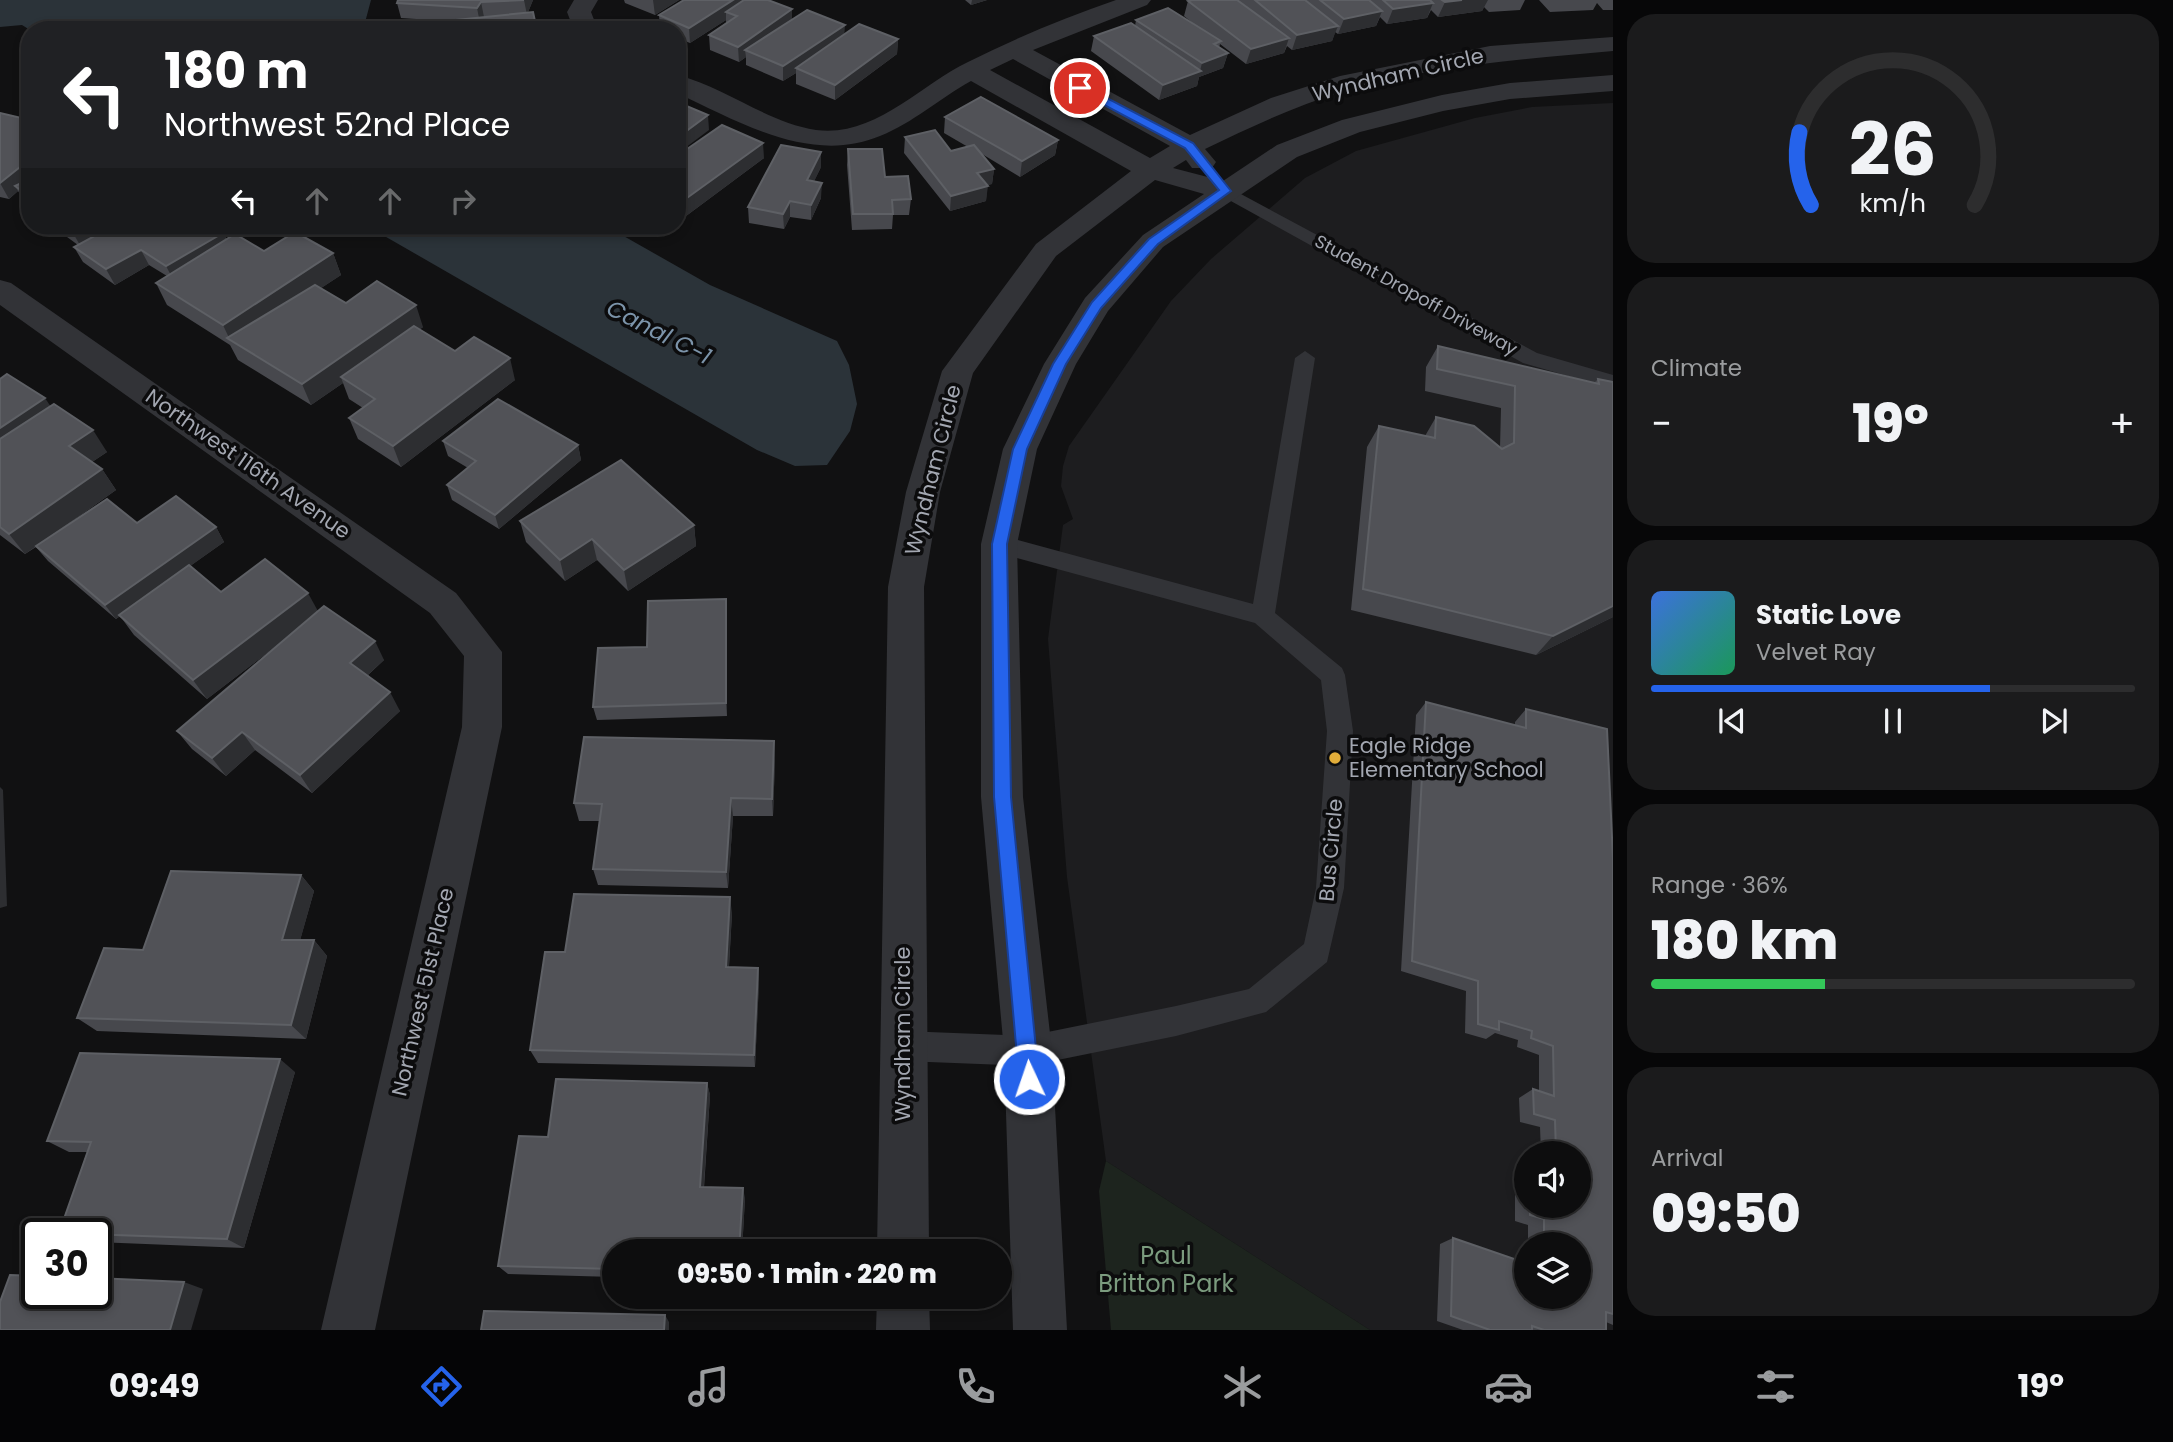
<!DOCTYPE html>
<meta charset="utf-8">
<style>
:root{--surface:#0d0d0e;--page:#1b1b1c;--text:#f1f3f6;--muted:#9a9c9e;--line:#2d2d2e;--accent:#2563eb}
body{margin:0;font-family:Poppins,sans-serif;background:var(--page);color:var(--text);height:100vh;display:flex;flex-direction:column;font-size:26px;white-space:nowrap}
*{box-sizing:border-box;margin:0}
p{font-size:23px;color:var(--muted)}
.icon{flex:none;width:38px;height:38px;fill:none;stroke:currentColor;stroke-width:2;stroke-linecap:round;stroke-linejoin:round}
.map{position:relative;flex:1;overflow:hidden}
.drawer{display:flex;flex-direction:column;gap:14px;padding:14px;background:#070708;width:560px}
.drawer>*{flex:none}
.top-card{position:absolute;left:21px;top:21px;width:665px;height:214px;border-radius:28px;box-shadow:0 4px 10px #0003,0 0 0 2px var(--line);background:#202124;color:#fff;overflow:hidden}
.buttons{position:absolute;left:1514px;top:1141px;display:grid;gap:14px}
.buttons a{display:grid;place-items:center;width:77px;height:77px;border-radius:50%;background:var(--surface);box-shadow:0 4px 10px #0003,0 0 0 2px var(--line);font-size:35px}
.speed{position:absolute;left:21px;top:1218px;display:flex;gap:14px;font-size:35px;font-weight:700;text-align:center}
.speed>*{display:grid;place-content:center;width:91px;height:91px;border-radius:50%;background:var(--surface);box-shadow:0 4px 10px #0003,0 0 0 2px var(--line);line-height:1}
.speed .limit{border:4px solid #111;border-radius:10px;background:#fff;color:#111}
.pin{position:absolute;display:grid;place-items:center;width:60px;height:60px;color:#fff;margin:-30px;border:4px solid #fff;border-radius:50%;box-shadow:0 2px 7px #0007}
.me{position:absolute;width:77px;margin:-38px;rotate:357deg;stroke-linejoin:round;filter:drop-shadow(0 0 5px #0008)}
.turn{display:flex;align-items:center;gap:24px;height:147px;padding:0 28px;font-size:32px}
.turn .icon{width:91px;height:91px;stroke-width:2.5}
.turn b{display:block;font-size:49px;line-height:60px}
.lanes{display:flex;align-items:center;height:66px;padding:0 28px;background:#0003;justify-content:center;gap:35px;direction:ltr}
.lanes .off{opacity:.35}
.big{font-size:52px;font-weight:800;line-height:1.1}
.drawer .widget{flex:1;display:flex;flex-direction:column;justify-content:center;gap:10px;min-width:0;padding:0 24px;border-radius:28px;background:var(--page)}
.drawer .dial{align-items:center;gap:0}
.dial svg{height:182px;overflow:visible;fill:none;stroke:var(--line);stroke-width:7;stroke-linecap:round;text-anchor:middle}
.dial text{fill:var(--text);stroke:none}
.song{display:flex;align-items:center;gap:21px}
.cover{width:84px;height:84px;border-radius:10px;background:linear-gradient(135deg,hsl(220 70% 55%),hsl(150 70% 35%))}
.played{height:7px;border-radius:4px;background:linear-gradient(90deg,var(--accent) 70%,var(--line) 70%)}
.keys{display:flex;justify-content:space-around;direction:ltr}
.heat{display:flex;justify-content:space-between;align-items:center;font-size:38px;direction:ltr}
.charge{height:10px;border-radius:5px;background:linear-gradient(90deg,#34c759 36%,var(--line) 0)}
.trip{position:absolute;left:602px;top:1239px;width:410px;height:70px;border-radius:35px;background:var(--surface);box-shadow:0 4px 10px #0003,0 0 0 2px var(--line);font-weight:800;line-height:70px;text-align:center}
.dock{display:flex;height:112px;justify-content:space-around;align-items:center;background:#050506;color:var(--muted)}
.dock .icon{width:49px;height:49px}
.dock .current{color:var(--accent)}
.dock b{font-size:32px;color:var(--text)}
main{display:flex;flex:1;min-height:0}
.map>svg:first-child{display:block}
</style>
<main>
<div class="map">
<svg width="1613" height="1330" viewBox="0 0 1613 1330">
<rect width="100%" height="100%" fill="#111112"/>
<path fill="#1d1d1f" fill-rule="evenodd" d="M1613,103V1330H1370L1106,1161L1067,877L1048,639L1063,525L1073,519L1061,486L1063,466L1069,446L1171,301L1211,259L1305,178L1356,151L1475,118L1532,107ZM1526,1153H1578V1206H1526ZM1526,1244H1578V1297H1526Z"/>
<path fill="#1d241e" d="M1106,1161L1370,1330H1111L1099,1191Z"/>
<g fill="#2b3339">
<path d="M0,0H371L363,30H30L22,25L0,27Z"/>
<path d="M367,226H606L710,285L837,341L849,365L857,404L850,431L827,465L795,466L757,450Z"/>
</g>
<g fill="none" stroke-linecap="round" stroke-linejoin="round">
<g fill="#323337" fill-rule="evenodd">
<path d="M1226,186L1537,353L1613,375V389L1523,363L1220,195L1217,191L1220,187Z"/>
<path d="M1305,351L1315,358L1275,613L1342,668L1345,675L1353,731L1344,888L1327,962L1266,1012L1176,1036L1028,1066L903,1061L892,1057L888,1046L892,1035L903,1031L1028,1036L1176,1006L1249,989L1304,944L1316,888L1327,731L1321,680L1255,623L999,553L991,550L988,544L991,538L999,535L1253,604L1295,358Z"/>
</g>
<g fill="#323337" fill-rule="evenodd">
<path d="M574,0H598L591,12L598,30H574L567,12Z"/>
<path d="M1116,0H1151L1147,5L1033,50L1190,135L1271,98L1340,76L1490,46L1613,37V51C1524,59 1430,66 1344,91C1295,106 1251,127 1205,149L1216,162L1212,168H1192L1186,160L1173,168L1223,181L1277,145L1342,120L1442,95L1510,83L1613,75V91L1510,99L1443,111L1360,132L1297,157L1163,247L1108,311L1076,364L1037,449L1017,544L1023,797L1052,1051L1067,1330H1013L1004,1051L981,797V544L1003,449L1044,364L1085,298L1143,235L1204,194L1155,180L1056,256L973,373L940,492L924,587L929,1251H877L888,587L906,492L942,371L1036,244L1131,171L971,81C940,98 913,123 880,136C811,165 739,122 677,93V75C725,87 766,122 816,130C874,138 920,85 968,62C1016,38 1066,17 1116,0ZM1013,59L1170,146L1150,158L990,70Z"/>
<path d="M0,280L11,283L456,593L502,652V727L375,1330H321L462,727L464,656L430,613L0,305Z"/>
<path d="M877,1297H929L930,1330H876Z"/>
</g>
</g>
<g fill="#47484d">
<path d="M398,0H533L528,12H533L536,30H438L446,21L401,18L397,3Z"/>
<path d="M624,0H679L655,15L625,3Z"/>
<path d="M682,0H768L792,19L844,34L898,39L897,54L835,100L796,84V73L783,81L746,65V57L739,62L710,50L709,35L726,23V20L690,43L677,38V30H660L659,15L682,1Z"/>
<path d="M965,0H987L971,5Z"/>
<path d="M1192,0H1525L1520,10L1489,12L1484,7L1482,11L1438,17L1431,10L1427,18L1387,24L1380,17L1376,26L1338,34L1335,32L1332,41L1292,50L1287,46L1284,53L1246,64L1220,44L1219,48L1228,53L1223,68L1199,77L1197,86L1159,100L1091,51L1094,36L1135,26L1136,20L1195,25L1184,16L1188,1Z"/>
<path d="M1539,0H1613V10H1603L1597,3L1593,10L1550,12Z"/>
<path d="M0,113L30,120V209L18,191L9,199L0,197Z"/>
<path d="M945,117L1058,140L1055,155L1020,177L982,154L994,169L992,184L987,185L986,201L950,211L904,153L905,137L951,151L968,147L944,133Z"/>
<path d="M848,149L885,177L911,199L909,215H893L892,229L852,230L847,165Z"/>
<path d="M677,156L764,158L682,219L677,216Z"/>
<path d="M821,167L814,181L821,198L811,220L790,217L784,229L749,223L748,207Z"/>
<path d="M52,226H213L223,233L227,240L264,251L333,253L341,275L321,288L346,303L423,327L419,330L455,351L515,380L401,467L358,439L349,418L363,408L349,399L343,383L311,405L238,360L230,345L167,305L156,283L167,276L149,265L115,285L83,262L74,247L78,245Z"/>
<path d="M1438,346L1594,383L1598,379L1613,382V617L1536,655L1351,610L1367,447L1379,426L1425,436L1436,417L1500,448L1501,408L1425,391L1426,367Z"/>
<path d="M0,379L51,406L107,452L92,462L102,469L116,490L44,541L137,523L216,527L224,542L190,566L221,592L318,611L384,660L368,675L400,711L312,793L255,750L226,776L192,749L177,731L284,640L207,699L134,635L120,616L116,619L48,561L36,547L25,554L0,535Z"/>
<path d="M443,441L578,445L581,460L499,529L452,500L447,485L468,468L448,456Z"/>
<path d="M520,521L694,525L696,546L628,591L597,560L565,581L526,542Z"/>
<path d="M726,599L727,613V716L597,720L593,707L647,647Z"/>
<path d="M1426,702L1515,725V722L1526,709L1613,859V1325L1606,1322V1330H1463L1437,1321L1440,1244L1453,1238L1526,1297L1578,1244H1528V1225L1515,1221V1173L1526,1167V1206H1578V1153H1541L1540,1127L1520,1122L1519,1098L1533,1089L1539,1091V1055L1517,1047L1518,1040L1495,1033L1486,1039L1465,1033L1466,991L1401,971L1416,715Z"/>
<path d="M775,760L773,816H733L728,888L598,885L593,869L600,821H579L574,803Z"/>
<path d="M301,875L314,891L300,940H314L327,956L306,1039L97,1031L77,1018L143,950Z"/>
<path d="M732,913L729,967L758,968L759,982L755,1067L538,1063L530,1050L565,952Z"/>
<path d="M295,1072L244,1248L96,1242V1234H62L59,1233L87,1152H69L47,1141Z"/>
<path d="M707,1083L710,1095L704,1188L745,1198L742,1251H614V1277L508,1274L498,1266Z"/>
</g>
<g fill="#2d2e31">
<path d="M524,0H533L527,15Z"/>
<path d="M653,0H679L655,15Z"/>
<path d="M733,0H753L726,12V20L690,43L689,28Z"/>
<path d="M972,0H987L971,5Z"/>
<path d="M1462,0H1488L1482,11L1438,17L1445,2Z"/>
<path d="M481,2L484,17L480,23L477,8Z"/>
<path d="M1433,3L1427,18L1387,24L1393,9Z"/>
<path d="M792,9V24L745,50L746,57L739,62L738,47Z"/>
<path d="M1382,11L1376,26L1338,34L1344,19Z"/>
<path d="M845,25L844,40L796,68V73L783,81V66Z"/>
<path d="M536,26V30H503Z"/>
<path d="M1338,26L1332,41L1292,50L1297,35Z"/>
<path d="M1289,38L1284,53L1246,64L1251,49Z"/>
<path d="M898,39L897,54L835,100V85Z"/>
<path d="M1228,53L1223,68L1199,77L1197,86L1159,100L1163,85L1200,71L1202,63Z"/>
<path d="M708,115L709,130L677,154V138Z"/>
<path d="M1058,140L1055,155L1020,177L1022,161Z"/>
<path d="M763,143L764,158L682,219L680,203Z"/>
<path d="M821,152V167L807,196V180Z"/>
<path d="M30,159V181L15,186L18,191L9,199L0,183Z"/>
<path d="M994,169L992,184L975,188L977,173Z"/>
<path d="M822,183L821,198L811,220V205Z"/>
<path d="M988,186L986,201L950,211L951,196Z"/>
<path d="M790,201V217L784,229L783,214Z"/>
<path d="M69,226H120L81,247Z"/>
<path d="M223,233L230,248L174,281L166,266Z"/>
<path d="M141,250L149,265L115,285L106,269Z"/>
<path d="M333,253L341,275L237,344L230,340L223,325Z"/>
<path d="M416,305L423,327L346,381L341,377L343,383L311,405L302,384Z"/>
<path d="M510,358L515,380L401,467L393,446Z"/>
<path d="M45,398L55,413L0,450V428Z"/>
<path d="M93,430L107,452L83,468L69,446Z"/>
<path d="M578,445L581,460L499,529L495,515Z"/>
<path d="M102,469L116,490L25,554L9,534Z"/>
<path d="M694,525L696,546L628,591L624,570Z"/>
<path d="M216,527L224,542L116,619L105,605Z"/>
<path d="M592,539L597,560L565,581L560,560Z"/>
<path d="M308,593L319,613L207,699L193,680Z"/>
<path d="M726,599L727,613V716L726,703Z"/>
<path d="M1613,606V617L1536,655L1553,636Z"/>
<path d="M375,641L384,660L360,682L350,663Z"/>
<path d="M390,692L400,711L312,793L300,775Z"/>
<path d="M242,732L255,750L226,776L212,758Z"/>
<path d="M774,741L775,760L773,816L772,799Z"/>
<path d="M0,787L3,790L7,906L0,908Z"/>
<path d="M731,798L733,816L728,888L726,872Z"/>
<path d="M301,875L314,891L296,955L282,940Z"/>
<path d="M730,897L732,913L728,981L726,967Z"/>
<path d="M314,940L327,956L306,1039L291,1025Z"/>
<path d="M758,968L759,982L755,1067L754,1055Z"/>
<path d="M280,1059L295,1072L244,1248L227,1239Z"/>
<path d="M707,1083L710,1095L703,1197L700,1187Z"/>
<path d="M743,1188L745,1198L742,1251H739Z"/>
<path d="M184,1282L203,1289L191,1330H170Z"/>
<path d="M665,1315L669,1322V1330H664Z"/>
</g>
<g fill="#515257" stroke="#5e6065" stroke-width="2">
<path d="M398,0H524L481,2L477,8L397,3Z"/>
<path d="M684,0H733L689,28L659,15Z"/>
<path d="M744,0H768L792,9L738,47L709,35L737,16L726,12Z"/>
<path d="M1192,0H1237L1289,38L1251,49L1188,1Z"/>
<path d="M1255,0H1305L1338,26L1297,35Z"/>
<path d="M1320,0H1369L1382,11L1344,19Z"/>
<path d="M1383,0H1430L1433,3L1393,9Z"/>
<path d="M1442,0H1462L1445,2Z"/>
<path d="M1168,8L1221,41L1214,44L1228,53L1202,63L1136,20Z"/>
<path d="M807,10L845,25L783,66L745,50Z"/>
<path d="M533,12L536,26L503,30H438L437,22Z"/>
<path d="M1131,23L1201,71L1163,85L1094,36Z"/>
<path d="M859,24L898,39L835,85L796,68Z"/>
<path d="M981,97L1058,140L1022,161L945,117Z"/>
<path d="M677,102L708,115L677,138Z"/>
<path d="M0,113L30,120V159L0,183Z"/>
<path d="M722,125L763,143L680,203L677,202V156Z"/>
<path d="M935,130L951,151L974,145L994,169L977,173L988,186L951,196L905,137Z"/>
<path d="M781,145L821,152L807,180L822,183L811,205L790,201L783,214L748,207Z"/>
<path d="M848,149H882L885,177L908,176L911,199L892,200L893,214H853Z"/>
<path d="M30,179V197L15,186Z"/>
<path d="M113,226H213L223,233L166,266L141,250L106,269L74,247Z"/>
<path d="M295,232L333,253L223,325L156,283L235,234L264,251Z"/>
<path d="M377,281L416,305L302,384L227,338L315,285L346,303Z"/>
<path d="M414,326L455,351L474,337L510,358L393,446L349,418L375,399L341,377Z"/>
<path d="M1438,346L1599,384L1598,379L1613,382V606L1553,636L1363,589L1379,426L1435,438L1436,417L1474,426L1502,449L1514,443L1515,386L1437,369Z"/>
<path d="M7,374L45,398L0,428V379Z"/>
<path d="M498,399L578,445L495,515L447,485L476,461L443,441Z"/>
<path d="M54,404L93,430L69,446L102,469L9,534L0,527V439Z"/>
<path d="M621,460L694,525L624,570L592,539L560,560L520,521Z"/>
<path d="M176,496L216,527L105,605L36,546L107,499L137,523Z"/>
<path d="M265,559L308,593L193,680L119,615L189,565L221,592Z"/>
<path d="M726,599V703L593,707L598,648L647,647L648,601Z"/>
<path d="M324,606L375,641L350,663L390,692L300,775L242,732L212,758L177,731Z"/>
<path d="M1426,702L1526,728V709L1607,729L1613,859V1314L1606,1312V1330H1544L1532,1326V1330H1490L1451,1316L1453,1238L1526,1263V1297H1578V1244H1544V1219L1530,1215V1206H1578V1153H1556L1555,1120L1534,1114L1533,1089L1554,1096L1553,1046L1531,1038L1532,1031L1499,1021V1030L1478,1024V981L1412,961Z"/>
<path d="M584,737L774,741L772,799L731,798L726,872L593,869L602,804L574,803Z"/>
<path d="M171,871L301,875L282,940H314L291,1025L77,1018L104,948L143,950Z"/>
<path d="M574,894L730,897L726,967L758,968L754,1055L530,1050L545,952H565Z"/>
<path d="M80,1053L280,1059L227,1239L59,1233L91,1142L47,1141Z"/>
<path d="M556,1079L707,1083L700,1187L743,1188L739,1251H614V1269L498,1266L519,1136L548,1137Z"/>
<path d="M10,1275L37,1276V1293H96V1278L184,1282L170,1330H0V1302Z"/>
<path d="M484,1311L665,1315L664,1330H481Z"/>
</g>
<path fill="#2563eb" stroke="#184099" stroke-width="2" d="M1076,86H1084L1193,143L1231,191L1158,244L1101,308L1066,364L1027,449L1007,544L1011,797L1039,1079L1036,1086L1029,1089L1022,1086L1019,1079L994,797L992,544L1013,449L1053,364L1092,302L1149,239L1219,190L1185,148L1076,90Z"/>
<circle fill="#e1ad3a" stroke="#0c0c0d" stroke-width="2.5" cx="1335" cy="758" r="7"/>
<g text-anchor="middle" stroke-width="7" stroke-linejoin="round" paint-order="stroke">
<g font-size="18" fill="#a3a7b1" stroke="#0c0c0d">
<text transform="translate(1416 295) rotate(29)" y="6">Student Dropoff Driveway</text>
</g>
<g font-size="21" fill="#a3a7b1" stroke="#0c0c0d">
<text transform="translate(1398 75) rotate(-13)" y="7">Wyndham Circle</text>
<text transform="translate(248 464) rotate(35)" y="7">Northwest 116th Avenue</text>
<text transform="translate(933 470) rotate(-76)" y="7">Wyndham Circle</text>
<text transform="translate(1331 850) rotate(-85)" y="7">Bus Circle</text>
<text transform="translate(423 992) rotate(-77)" y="7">Northwest 51st Place</text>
<text transform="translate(903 1034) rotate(-90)" y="7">Wyndham Circle</text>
</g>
<g font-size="21" fill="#a3a7b1" stroke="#0c0c0d" text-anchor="start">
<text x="1349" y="753">Eagle Ridge<tspan x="1349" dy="24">Elementary School</tspan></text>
</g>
<g font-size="23" font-style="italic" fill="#7c94aa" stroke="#0c0c0d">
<text transform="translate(659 332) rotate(27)" y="8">Canal C-1</text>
</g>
<g font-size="24" fill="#7b9b7e" stroke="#0c0c0d">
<text x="1166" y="1264">Paul<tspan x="1166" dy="28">Britton Park</tspan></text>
</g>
</g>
</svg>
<div class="buttons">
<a><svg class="icon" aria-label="sound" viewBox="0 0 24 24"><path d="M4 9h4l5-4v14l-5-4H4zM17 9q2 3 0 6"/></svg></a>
<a><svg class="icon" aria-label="layers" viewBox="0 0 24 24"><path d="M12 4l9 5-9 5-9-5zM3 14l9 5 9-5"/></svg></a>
</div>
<div class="speed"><div class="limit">30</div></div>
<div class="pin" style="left:1080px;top:88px;background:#d93025"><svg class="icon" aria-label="arrive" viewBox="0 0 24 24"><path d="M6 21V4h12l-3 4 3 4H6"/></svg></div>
<svg class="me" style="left:1029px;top:1079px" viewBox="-20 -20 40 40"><circle r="17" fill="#2563eb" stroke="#fff" stroke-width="3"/><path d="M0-11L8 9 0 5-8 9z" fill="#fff"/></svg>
<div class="trip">09:50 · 1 min · 220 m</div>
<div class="top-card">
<div class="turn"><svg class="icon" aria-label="left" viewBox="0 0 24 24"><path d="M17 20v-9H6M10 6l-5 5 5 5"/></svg><div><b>180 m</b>Northwest 52nd Place</div></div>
<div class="lanes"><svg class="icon" aria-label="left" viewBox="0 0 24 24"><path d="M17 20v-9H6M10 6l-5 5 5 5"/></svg><svg class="icon off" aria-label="ahead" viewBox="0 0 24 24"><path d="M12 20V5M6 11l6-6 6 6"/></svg><svg class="icon off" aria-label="ahead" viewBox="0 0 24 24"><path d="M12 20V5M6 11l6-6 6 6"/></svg><svg class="icon off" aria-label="right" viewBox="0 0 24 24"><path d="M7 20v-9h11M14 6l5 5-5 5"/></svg></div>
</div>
</div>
<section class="drawer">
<div class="widget dial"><svg viewBox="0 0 100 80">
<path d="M14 69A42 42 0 1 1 86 69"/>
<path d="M14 69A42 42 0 0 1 9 37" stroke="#2563eb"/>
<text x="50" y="56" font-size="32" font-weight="700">26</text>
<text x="50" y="72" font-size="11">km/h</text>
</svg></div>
<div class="widget"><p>Climate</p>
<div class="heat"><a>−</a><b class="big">19°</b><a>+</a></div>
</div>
<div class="widget">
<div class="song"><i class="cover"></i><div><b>Static Love</b><p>Velvet Ray</p></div></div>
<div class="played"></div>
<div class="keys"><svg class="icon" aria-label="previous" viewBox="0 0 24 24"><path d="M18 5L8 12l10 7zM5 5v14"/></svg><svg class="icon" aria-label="pause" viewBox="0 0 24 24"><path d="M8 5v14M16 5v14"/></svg><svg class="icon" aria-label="next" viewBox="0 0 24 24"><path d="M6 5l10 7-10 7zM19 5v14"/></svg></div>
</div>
<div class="widget"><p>Range · 36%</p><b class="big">180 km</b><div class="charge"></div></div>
<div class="widget"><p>Arrival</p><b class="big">09:50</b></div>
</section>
</main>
<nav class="dock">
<b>09:49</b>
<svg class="icon current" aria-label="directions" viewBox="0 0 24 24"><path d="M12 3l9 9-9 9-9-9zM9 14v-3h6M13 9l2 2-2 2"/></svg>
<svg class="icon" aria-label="music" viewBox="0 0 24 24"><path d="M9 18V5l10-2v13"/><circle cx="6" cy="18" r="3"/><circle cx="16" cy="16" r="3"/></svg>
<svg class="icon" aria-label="phone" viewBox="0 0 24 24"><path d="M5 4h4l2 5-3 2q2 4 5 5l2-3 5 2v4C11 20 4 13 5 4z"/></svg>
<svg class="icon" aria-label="climate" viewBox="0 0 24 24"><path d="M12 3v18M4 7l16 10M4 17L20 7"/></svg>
<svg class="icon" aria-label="car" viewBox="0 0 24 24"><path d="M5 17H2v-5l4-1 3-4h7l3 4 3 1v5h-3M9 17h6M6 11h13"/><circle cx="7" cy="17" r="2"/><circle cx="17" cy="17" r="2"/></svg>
<svg class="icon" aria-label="filters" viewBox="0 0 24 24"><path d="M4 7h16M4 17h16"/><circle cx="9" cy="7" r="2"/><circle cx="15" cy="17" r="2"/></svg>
<b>19°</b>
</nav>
